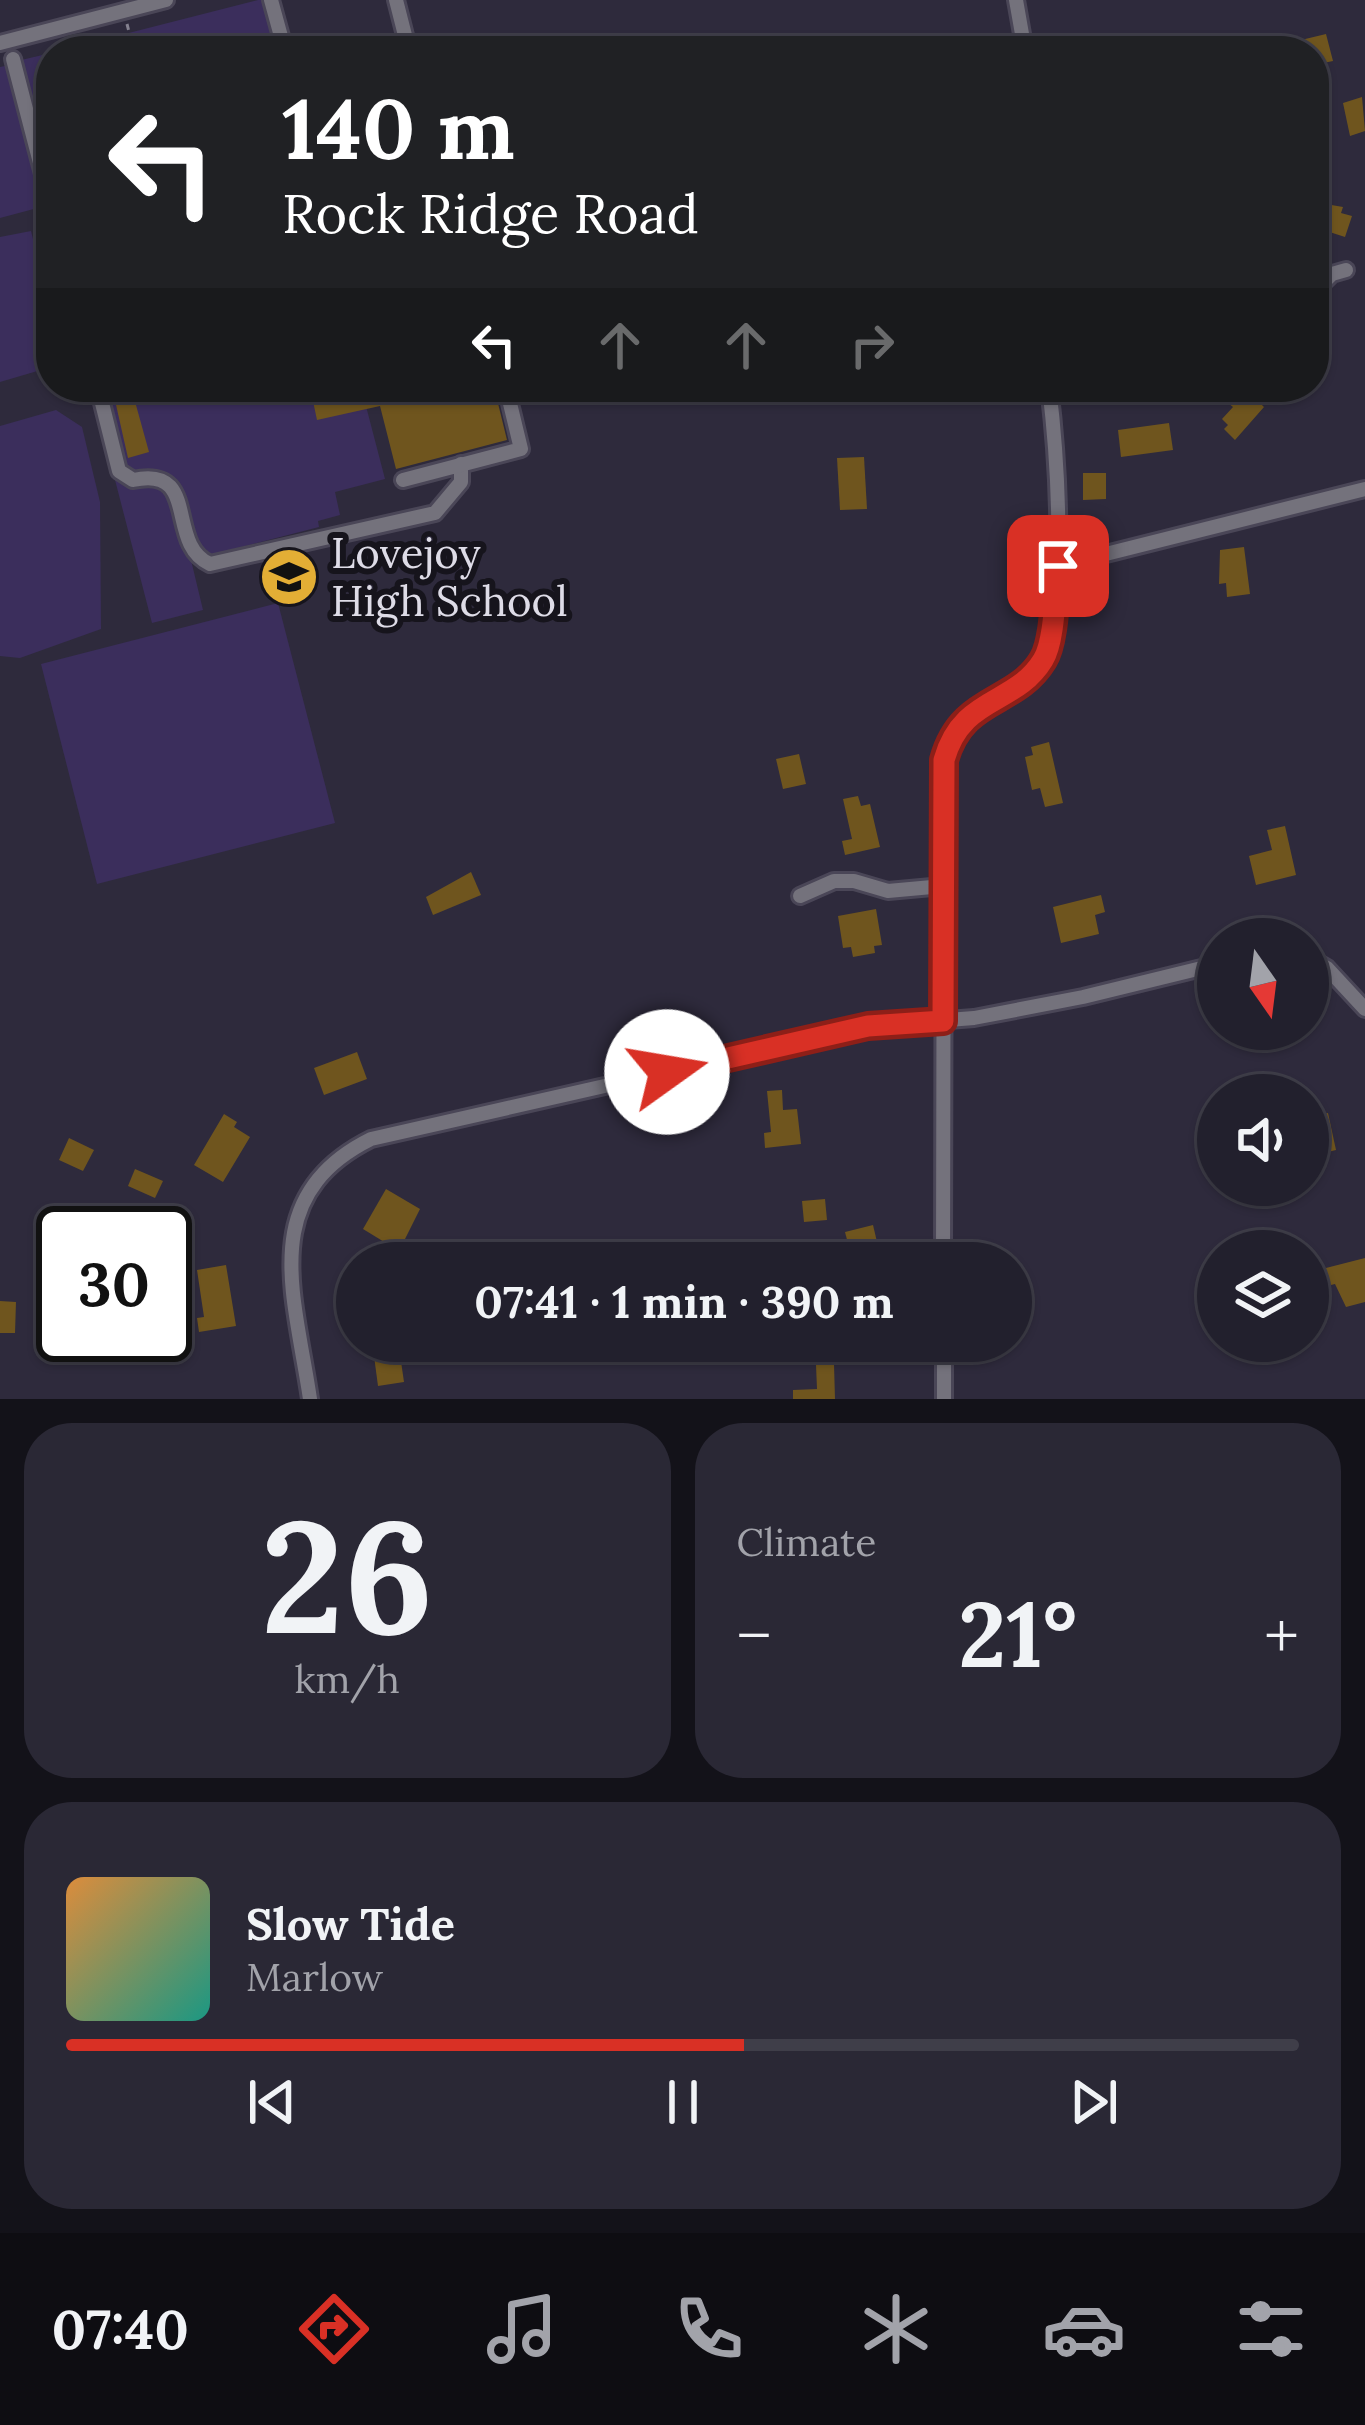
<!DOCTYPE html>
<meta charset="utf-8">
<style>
:root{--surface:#22202d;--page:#2a2835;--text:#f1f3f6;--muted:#a2a3aa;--line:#3f3e49;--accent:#d93025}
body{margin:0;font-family:Lora,serif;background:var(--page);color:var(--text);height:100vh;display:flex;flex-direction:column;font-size:45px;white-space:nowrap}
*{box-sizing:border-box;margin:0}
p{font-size:39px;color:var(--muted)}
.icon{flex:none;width:66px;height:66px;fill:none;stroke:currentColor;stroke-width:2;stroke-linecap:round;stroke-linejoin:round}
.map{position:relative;height:1399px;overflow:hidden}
.details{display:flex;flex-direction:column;gap:24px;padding:24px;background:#131219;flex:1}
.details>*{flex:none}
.top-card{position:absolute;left:36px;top:36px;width:1293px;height:366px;border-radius:48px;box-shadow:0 3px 9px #0004,0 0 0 3px var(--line);background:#202124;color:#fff;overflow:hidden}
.needle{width:78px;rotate:166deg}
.tools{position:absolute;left:1197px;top:918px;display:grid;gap:24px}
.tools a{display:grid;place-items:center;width:132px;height:132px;border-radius:50%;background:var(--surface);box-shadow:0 3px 9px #0004,0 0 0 3px var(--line);font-size:60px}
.speed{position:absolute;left:36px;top:1206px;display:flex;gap:24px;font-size:60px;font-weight:700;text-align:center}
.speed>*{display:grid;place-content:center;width:156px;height:156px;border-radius:50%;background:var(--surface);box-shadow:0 3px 9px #0004,0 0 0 3px var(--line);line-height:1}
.speed .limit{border:6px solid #111;border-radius:18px;background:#fff;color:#111}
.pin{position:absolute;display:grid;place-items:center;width:102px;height:102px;color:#fff;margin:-51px;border-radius:24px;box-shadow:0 6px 18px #0006}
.me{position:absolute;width:132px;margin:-66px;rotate:77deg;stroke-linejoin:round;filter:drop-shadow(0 0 9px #0008)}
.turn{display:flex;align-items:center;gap:42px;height:252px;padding:0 48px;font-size:54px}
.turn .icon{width:156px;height:156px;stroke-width:2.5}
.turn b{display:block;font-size:84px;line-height:102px}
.lanes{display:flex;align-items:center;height:114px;padding:0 48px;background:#0003;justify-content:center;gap:60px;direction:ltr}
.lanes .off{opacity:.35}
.big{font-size:90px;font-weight:700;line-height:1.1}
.details .widget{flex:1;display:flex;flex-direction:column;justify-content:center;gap:18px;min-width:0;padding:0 42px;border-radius:48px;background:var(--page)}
.details .dial{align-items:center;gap:0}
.dial b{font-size:156px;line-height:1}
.song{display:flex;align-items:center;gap:36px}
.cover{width:144px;height:144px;border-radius:18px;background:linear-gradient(135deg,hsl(30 70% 55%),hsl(170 70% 35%))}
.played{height:12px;border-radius:6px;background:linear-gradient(90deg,var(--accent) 55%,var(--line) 55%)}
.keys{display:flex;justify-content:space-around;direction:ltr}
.heat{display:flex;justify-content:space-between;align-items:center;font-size:66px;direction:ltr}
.details .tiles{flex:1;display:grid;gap:24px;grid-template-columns:1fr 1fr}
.widget:last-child{grid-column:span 2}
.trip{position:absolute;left:336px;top:1242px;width:696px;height:120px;border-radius:60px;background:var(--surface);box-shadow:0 3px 9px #0004,0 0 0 3px var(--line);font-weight:700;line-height:120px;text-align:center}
.tab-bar{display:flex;height:192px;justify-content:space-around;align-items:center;background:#0e0d12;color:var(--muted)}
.tab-bar .icon{width:84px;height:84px}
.tab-bar .selected{color:var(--accent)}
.tab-bar b{font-size:54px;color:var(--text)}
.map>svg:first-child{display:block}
</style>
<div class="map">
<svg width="1365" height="1399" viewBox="0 0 1365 1399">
<rect width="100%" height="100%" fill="#2e2a3c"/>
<g fill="#3b2e5c">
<path d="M258,0H262L275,51H58Z"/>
<path d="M51,53V194L17,61Z"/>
<path d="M10,65L45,206L0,218V67Z"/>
<path d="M31,231L51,311V367L0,382V237Z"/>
<path d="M91,387H361L385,479L335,492L340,515L318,521L319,527L191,560L203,610L152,623Z"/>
<path d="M56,410L82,427L100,502L101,629L20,658L0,656V426Z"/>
<path d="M278,603L335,823L97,884L41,664Z"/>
</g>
<g fill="#6f551e">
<path d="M1326,34L1333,61L1314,65V51H1272V47Z"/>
<path d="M1362,97L1365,131L1350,136L1343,103Z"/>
<path d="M1314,202L1343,207L1341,213L1352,216L1345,237L1314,227Z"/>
<path d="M112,387H131L149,452L128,458Z"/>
<path d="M310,387H494L507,440L396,469L380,406L317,420Z"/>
<path d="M1252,387H1273L1259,402L1264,407L1235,440L1224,429L1228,425L1222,419L1233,407L1228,403L1237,393L1243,397Z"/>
<path d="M1169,423L1173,450L1121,457L1118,430Z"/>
<path d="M864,457L867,509L840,510L837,458Z"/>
<path d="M1083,473H1106V499L1083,500Z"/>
<path d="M1244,547L1250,594L1227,597L1226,583L1219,584L1220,550Z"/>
<path d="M1049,742L1063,803L1045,807L1040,788L1032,790L1025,757L1033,755L1031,747Z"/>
<path d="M799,754L806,784L783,789L776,759Z"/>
<path d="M858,796L861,806L870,804L880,847L845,855L842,841L852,839L843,799Z"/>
<path d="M1285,826L1296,875L1256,885L1249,856L1272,850L1267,830Z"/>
<path d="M471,872L481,895L433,915L426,897Z"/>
<path d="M1101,895L1105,912L1095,915L1099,934L1061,943L1053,907Z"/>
<path d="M876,909L882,945L874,946L875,953L853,957L851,947L843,948L838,916Z"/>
<path d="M357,1052L367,1079L324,1095L314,1068Z"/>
<path d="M782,1090L783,1110L797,1109L801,1144L765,1148L764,1133L771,1132L767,1091Z"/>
<path d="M1328,1113L1336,1150L1308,1157V1118Z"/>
<path d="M224,1114L237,1122L234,1127L250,1137L223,1182L194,1165Z"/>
<path d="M69,1138L94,1150L83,1171L59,1160Z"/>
<path d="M135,1169L163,1181L155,1198L128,1186Z"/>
<path d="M386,1189L420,1209L399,1251L363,1229Z"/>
<path d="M825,1199L827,1220L804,1222L802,1201Z"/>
<path d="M873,1225L882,1263H853L845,1232Z"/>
<path d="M1365,1258V1302L1346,1307L1335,1284L1327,1286L1322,1269Z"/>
<path d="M226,1265L236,1326L199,1332L197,1318L204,1317L197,1270Z"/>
<path d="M0,1301L16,1302L15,1333H0Z"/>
<path d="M372,1341H398L404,1382L378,1386Z"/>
<path d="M834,1364L835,1399H793V1390L817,1389L816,1365Z"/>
</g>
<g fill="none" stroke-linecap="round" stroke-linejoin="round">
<defs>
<g id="minor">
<path d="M271,0L285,51"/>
<path d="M396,0L409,51"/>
<path d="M1016,0L1025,51"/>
<path d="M0,43L166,0"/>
<path d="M13,59L51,205"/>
<path d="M1314,292L1332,274L1346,270"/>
<path d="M98,387L119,471L133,480C201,465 165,544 210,564L435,513L461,482V464"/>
<path d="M403,480L521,449L506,387"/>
<path d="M1058,566L1365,489"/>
<path d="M800,896L834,881H854L888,891L943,886"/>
<path d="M1308,957L1327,968L1365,1009"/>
<path d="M943,1263L944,760C961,702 1001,708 1034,672C1072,631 1056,444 1049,387"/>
<path d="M944,1341V1399"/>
<path d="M310,1399C295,1296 256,1196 371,1139L869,1026L974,1018L1083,997L1218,964"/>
</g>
</defs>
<use href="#minor" stroke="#4a4657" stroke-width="20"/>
<path stroke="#84818f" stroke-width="3" stroke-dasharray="6 6" stroke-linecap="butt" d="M127,24L134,51"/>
<use href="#minor" stroke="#74727c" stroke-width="14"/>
</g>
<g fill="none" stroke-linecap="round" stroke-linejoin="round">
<defs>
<path id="route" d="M667,1072L868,1026L943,1021L944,760C962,695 1015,706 1043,660C1055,641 1055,590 1058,566"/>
</defs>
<use href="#route" stroke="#8d1f18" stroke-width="30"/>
<use href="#route" stroke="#d93025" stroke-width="21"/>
</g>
<defs>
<symbol id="school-disc" viewBox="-11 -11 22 22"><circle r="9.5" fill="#e3ae35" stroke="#16141c"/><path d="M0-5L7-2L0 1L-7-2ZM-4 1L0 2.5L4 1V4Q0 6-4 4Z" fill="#111"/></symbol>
</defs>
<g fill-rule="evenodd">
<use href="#school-disc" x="256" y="544" width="66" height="66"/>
</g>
<g text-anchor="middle" stroke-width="12" stroke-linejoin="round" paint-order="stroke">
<g font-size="42" fill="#dedce7" stroke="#16141c" text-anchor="start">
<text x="331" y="568">Lovejoy<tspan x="331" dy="48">High School</tspan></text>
</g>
</g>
</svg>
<div class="tools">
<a><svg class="needle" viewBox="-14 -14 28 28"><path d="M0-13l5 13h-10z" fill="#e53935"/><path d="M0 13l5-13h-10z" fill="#a2a3aa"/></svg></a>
<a><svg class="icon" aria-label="sound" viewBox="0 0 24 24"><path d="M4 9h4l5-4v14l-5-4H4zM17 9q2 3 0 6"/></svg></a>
<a><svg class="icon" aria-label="layers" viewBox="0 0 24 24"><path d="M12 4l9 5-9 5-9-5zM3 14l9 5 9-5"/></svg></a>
</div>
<div class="speed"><div class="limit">30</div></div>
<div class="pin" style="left:1058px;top:566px;background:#d93025"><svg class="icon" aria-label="arrive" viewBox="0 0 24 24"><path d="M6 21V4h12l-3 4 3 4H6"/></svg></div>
<svg class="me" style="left:667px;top:1072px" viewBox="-20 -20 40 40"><circle r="19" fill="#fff"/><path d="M0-13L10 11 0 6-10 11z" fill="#d93025"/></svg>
<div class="trip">07:41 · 1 min · 390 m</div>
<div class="top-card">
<div class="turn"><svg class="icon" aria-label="left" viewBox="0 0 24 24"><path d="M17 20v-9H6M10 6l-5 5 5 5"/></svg><div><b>140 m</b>Rock Ridge Road</div></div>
<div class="lanes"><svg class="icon" aria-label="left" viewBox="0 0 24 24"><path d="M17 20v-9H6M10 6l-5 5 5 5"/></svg><svg class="icon off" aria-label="ahead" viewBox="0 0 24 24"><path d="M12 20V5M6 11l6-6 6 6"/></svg><svg class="icon off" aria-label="ahead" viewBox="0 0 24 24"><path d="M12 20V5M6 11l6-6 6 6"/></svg><svg class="icon off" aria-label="right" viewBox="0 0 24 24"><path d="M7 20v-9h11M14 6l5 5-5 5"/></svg></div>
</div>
</div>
<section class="details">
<div class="tiles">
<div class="widget dial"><b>26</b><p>km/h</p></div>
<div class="widget"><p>Climate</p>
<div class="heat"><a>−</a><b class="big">21°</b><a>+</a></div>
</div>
<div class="widget">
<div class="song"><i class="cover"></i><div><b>Slow Tide</b><p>Marlow</p></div></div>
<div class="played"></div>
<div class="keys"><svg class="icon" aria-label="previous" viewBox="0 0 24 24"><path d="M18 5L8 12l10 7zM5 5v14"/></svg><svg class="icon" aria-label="pause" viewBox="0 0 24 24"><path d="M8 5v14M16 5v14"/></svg><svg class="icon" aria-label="next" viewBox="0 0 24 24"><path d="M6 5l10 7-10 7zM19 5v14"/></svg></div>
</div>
</div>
</section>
<nav class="tab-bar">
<b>07:40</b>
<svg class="icon selected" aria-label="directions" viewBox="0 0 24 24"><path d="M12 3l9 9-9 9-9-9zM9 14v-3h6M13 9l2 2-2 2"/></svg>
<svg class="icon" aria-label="music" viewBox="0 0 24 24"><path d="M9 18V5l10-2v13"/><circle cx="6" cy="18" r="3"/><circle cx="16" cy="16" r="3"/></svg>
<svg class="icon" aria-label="phone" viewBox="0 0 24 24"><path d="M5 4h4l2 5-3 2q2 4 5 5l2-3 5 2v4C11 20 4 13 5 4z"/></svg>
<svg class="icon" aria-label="climate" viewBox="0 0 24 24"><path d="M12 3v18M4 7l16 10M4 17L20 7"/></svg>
<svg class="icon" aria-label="car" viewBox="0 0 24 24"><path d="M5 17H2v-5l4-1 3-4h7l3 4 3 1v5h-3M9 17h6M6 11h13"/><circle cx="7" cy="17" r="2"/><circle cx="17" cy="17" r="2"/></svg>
<svg class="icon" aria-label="filters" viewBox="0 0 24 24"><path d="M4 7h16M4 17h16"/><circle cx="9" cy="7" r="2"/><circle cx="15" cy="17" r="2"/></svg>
</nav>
